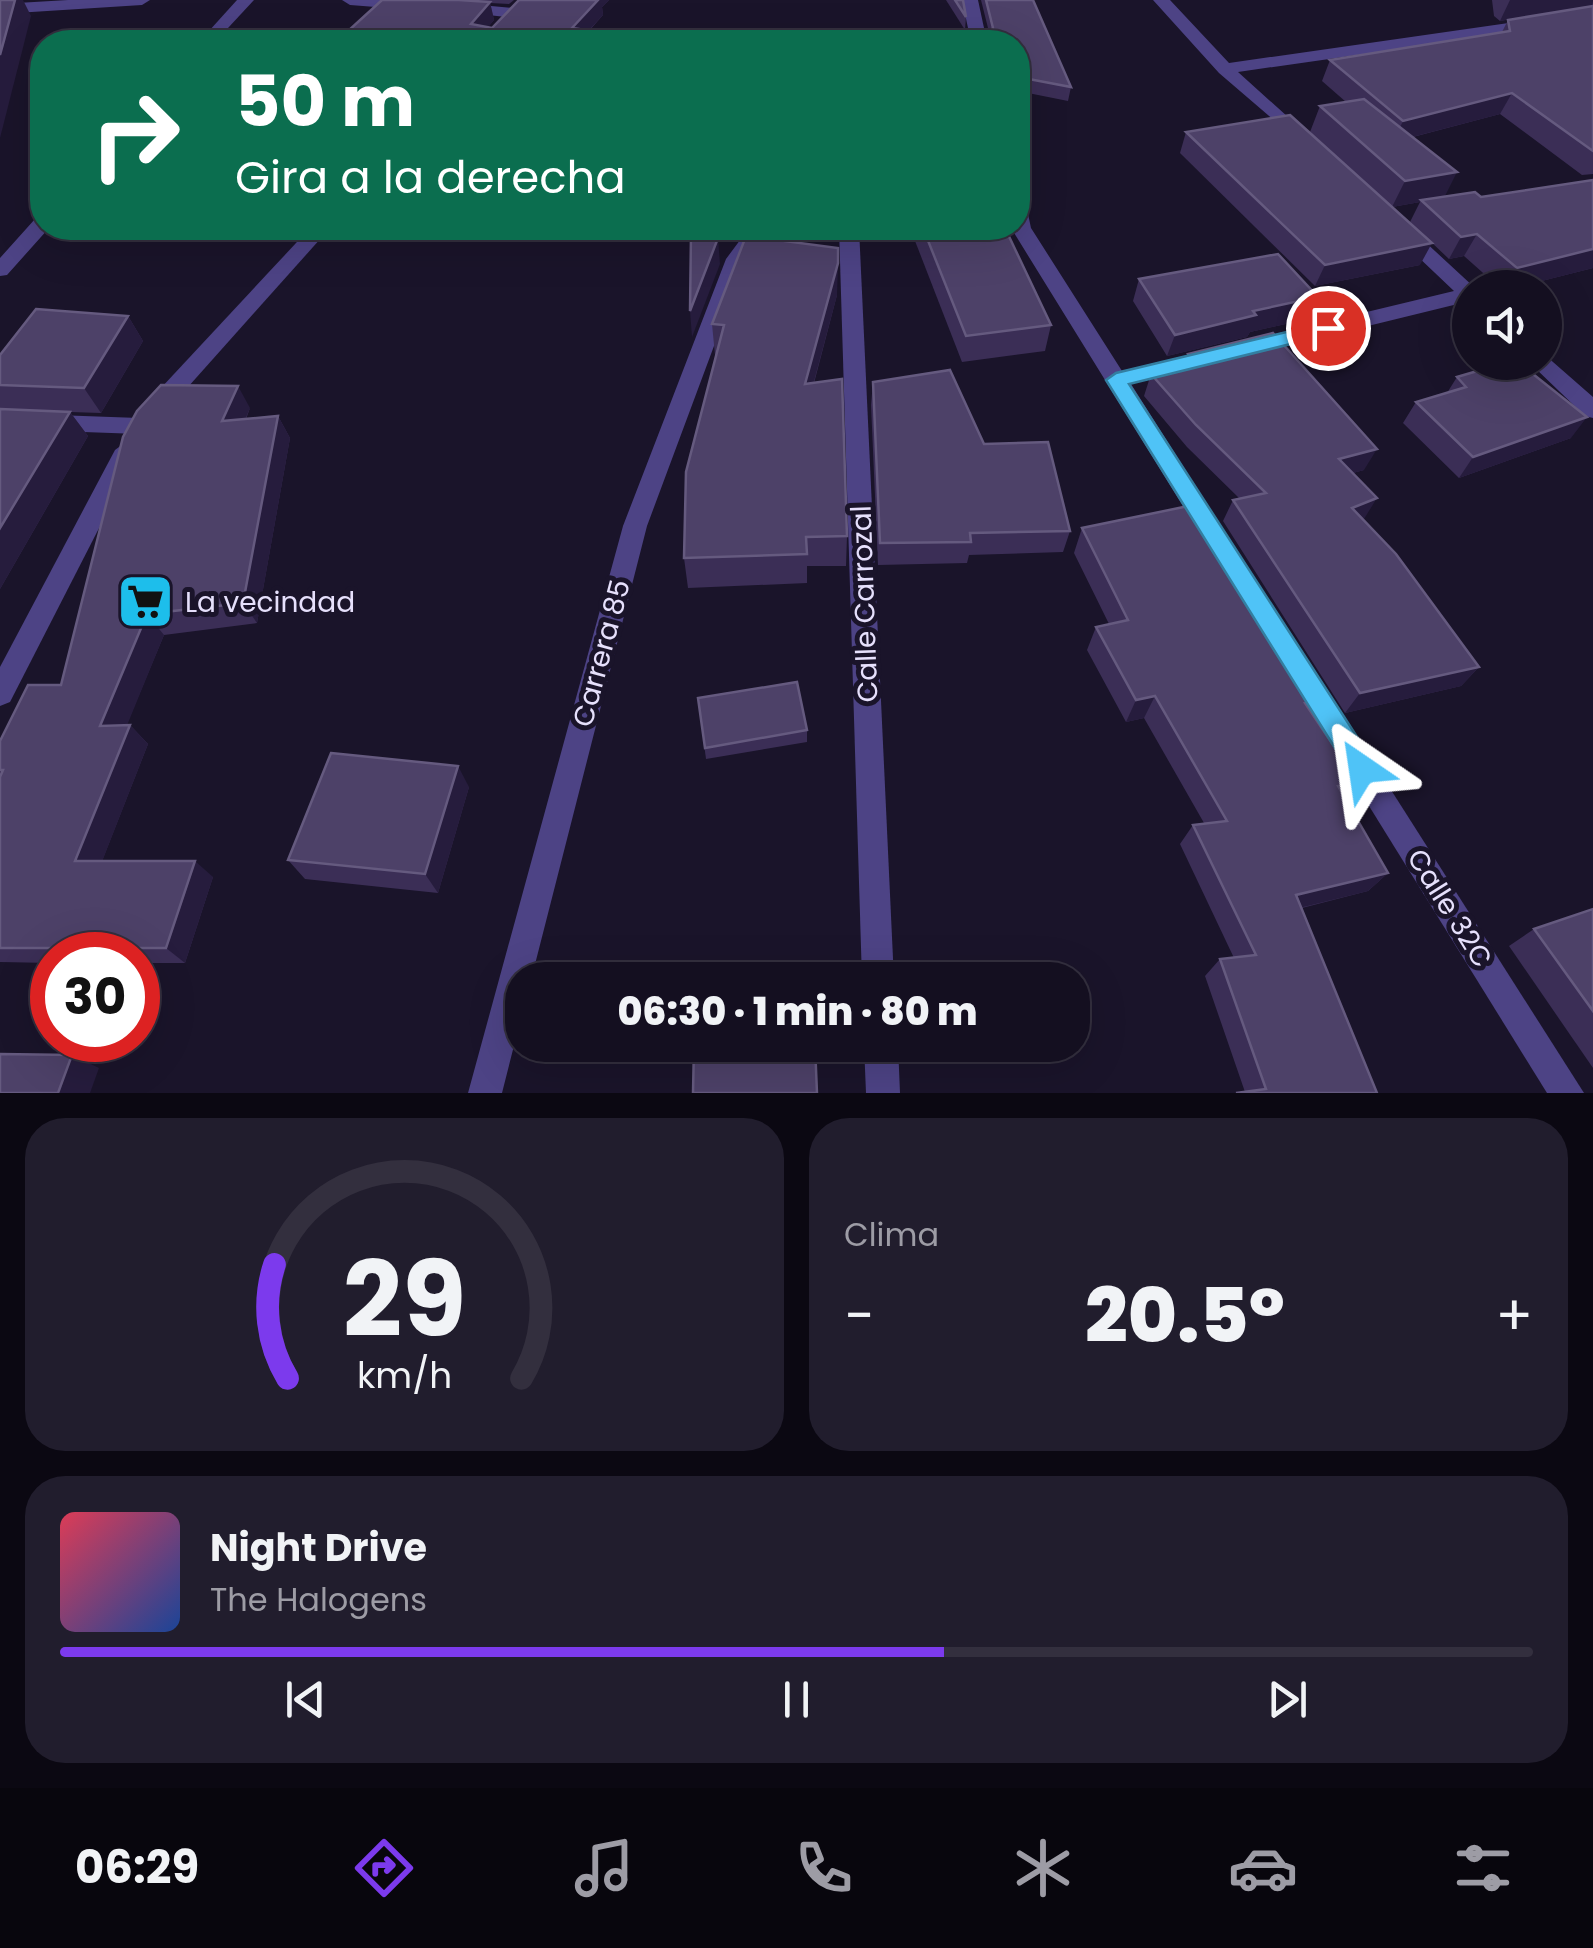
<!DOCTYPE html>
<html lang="es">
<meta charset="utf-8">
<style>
:root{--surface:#140f20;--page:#211d2d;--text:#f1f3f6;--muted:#9d9ca5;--line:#332f3e;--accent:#7c3aed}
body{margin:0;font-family:Poppins,sans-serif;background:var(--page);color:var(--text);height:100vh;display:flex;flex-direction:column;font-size:38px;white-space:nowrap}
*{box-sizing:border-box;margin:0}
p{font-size:32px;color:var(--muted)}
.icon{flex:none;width:55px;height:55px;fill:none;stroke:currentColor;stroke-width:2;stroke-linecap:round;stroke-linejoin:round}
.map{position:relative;height:1093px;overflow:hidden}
.sheet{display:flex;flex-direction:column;gap:25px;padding:25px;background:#0b0812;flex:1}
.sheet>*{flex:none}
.guide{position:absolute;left:30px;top:30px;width:1000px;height:210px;border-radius:40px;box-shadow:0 10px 40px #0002,0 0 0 2px var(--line);background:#0b6e4f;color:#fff;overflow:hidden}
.controls{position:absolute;left:1452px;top:270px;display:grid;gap:20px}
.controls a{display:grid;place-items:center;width:110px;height:110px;border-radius:50%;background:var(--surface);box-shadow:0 10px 40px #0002,0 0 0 2px var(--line);font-size:50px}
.speed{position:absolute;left:30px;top:932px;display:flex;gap:20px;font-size:50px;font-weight:700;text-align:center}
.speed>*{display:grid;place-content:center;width:130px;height:130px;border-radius:50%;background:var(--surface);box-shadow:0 10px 40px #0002,0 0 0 2px var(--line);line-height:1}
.speed .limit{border:15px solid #d22;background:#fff;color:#111}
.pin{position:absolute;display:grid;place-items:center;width:85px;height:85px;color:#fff;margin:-42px;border:5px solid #fff;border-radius:50%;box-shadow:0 2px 10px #0007}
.me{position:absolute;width:110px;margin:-55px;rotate:328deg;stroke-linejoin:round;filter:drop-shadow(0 0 8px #0008)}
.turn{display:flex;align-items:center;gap:35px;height:210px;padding:0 40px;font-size:45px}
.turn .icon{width:130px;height:130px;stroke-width:2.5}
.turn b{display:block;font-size:70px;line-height:85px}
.big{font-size:75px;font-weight:800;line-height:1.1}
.sheet .card{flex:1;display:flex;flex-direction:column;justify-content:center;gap:15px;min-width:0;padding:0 35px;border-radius:40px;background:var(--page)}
.sheet .dial{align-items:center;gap:0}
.dial svg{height:260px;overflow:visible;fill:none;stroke:var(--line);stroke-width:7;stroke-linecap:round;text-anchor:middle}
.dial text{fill:var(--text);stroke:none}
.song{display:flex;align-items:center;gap:30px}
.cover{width:120px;height:120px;border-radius:15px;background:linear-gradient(135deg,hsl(350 70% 55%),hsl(220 70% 35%))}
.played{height:10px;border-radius:5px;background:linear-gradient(90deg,var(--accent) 60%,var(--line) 60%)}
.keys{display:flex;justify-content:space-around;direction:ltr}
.heat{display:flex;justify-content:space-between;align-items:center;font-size:55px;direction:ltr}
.sheet .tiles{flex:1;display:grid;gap:25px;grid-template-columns:1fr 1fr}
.card:last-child{grid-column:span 2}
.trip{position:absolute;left:505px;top:962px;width:585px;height:100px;border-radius:40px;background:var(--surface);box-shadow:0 10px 40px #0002,0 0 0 2px var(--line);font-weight:800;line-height:100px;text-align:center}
.dock{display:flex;height:160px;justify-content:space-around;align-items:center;background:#08060d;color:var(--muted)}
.dock .icon{width:70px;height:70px}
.dock .active{color:var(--accent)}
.dock b{font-size:45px;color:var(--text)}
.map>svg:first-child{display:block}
</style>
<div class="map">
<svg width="1593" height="1093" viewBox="0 0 1593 1093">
<rect width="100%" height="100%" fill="#1a142a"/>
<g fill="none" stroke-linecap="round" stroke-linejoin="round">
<g fill="#4d4385" fill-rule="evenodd">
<path d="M68,0H150L142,5L0,14V4Z"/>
<path d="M237,0H254L215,42H199Z"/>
<path d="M342,0H410L422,5L414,10L350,5Z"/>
<path d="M962,0H978L987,42H971Z"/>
<path d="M1153,0H1170L1229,63L1593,11V21L1238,72L1309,136V144L1303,145L1219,73Z"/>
<path d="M459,3L514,8L522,13L514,18L453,11L451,8Z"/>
<path d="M1018,208L1028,214L1031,228L1122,371L1454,291L1395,235V227H1409L1475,288H1470V301L1131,384L1225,533L1222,540H1204L1011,228H1018Z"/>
<path d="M42,217V228H49L7,275L0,276V258L35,219Z"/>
<path d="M310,228H330L163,415H147L144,409L147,403Z"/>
<path d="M749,228H769L746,260L647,526L531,980H522V1014L502,1093H468L623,526L726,259Z"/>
<path d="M839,228H859L894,980H862Z"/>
<path d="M1545,355L1593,397V418L1585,416L1534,367L1531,362H1545Z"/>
<path d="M0,413L139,418L150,426L139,434L0,429Z"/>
<path d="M127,441L139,450L10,702L0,706V667L115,450Z"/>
<path d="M1304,665L1314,669L1584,1093H1547L1294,685L1290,677L1294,669Z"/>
<path d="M864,1045H898L900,1093H866Z"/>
</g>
</g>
<g fill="#3b2e56">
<path d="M382,0H514L509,4L490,3L494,20L488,27L492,28L519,0H609L602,7L603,15L589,31L336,42Z"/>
<path d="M946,0H963L966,17L965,30Z"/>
<path d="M981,0H1033L1071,87L1068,101L1018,91V42H975L976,32H989Z"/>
<path d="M1492,0H1593V174L1582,175L1500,114L1413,137L1445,197H1481L1593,180V268L1514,288H1500L1464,256L1449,259L1410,222L1420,202L1392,207L1310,132L1320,106L1346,102L1322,81L1330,60L1502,32L1508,20L1521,17L1500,21L1494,16Z"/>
<path d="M1186,132L1420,265L1315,286L1180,153Z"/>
<path d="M910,228H1005L1051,325L1045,351L962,362Z"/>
<path d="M1139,279L1308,319L1250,332L1247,337L1167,356L1133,301Z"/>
<path d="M837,295L814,383L847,536L846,566H807V583L688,588L684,558L716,355H715L712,324Z"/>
<path d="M128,316L143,341L101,413L70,412L88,436L0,589V355Z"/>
<path d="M1188,354L1364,470L1353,473L1363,519L1479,667L1461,686L1345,713L1223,521L1233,500L1239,498L1187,447L1144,396L1151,374L1183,367Z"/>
<path d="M1457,377L1571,438L1459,478L1403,423L1416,402L1447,393Z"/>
<path d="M873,382L984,444L1070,531L1063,552L969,555L967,563L878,565L871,405Z"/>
<path d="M250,408L246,419L278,416L290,438L257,623L164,635L126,726L130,725L148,744L102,861L213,877L185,963H138V955H52V963L0,962V741L61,685Z"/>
<path d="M1082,528L1328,698L1314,717L1357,781L1344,796L1388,873L1368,891L1302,908L1377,1093L1245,1092L1205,976L1220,959L1234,958L1180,844L1193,825L1204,823L1144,718L1126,722L1087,650L1096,627L1109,624L1074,553Z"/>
<path d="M698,698L807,730V742L706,759Z"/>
<path d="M469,787L438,893L305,879L288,860Z"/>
<path d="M1593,909V1068L1509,946L1534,929Z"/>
</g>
<g fill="#261c3d">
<path d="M15,0H23L31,16L0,138V55Z"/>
<path d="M594,0H609L602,7L603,15L578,42L572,28Z"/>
<path d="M1510,0H1593L1592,7L1500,21Z"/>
<path d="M490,2L494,20L475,42L471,24Z"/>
<path d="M599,32L600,42H591Z"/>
<path d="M1512,93L1500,114L1393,142L1403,121Z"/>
<path d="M1457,172L1444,198L1421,200L1420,202L1392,207L1405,181Z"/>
<path d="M1477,234L1464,256L1449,259L1461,237Z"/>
<path d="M718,238L720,264L692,337L690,311Z"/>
<path d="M1432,243L1420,265L1315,286L1325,265Z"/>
<path d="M1593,249V268L1514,288H1505L1517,268Z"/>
<path d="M838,263L837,295L805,415V384Z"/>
<path d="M1318,297L1308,319L1250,332L1247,337L1167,356L1175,335L1253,311Z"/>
<path d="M128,316L143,341L101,413L84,388Z"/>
<path d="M238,386L250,408L235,443L222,421Z"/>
<path d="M70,412L88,436L0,589V528Z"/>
<path d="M278,416L290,438L257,623L243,603Z"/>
<path d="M1587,417L1571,438L1459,478L1473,457Z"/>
<path d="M1377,449L1364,470L1327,480L1339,459Z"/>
<path d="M1377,498L1364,519L1352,508Z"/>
<path d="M147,614L164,635L119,745L100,726Z"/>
<path d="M1479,667L1461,686L1345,713L1360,693Z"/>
<path d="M1155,696L1144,718L1126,722L1136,700Z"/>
<path d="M1328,698L1312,720L1305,703Z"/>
<path d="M130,725L148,744L96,877L75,861Z"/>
<path d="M458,766L469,787L438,893L425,874Z"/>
<path d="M1357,781L1339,801L1338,786Z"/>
<path d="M195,861L213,877L185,963L166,948Z"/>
<path d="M1388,873L1368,891L1279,913L1296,895Z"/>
<path d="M72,1055L99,1068L90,1093H58Z"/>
</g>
<g fill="#4d4168" stroke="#655a7f" stroke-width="2.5">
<path d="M0,0H15L0,55Z"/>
<path d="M382,0H459L490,2L471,24L492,28L519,0H598L572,28L599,32L591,42H336Z"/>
<path d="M955,0H963L966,17Z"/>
<path d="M986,0H1033L1071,87L1018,77V42H982L976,32H989L993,28Z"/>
<path d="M1593,6V151L1512,93L1403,121L1330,60L1510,31L1508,20Z"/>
<path d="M1364,99L1457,172L1405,181L1320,106Z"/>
<path d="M1290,115L1432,243L1325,265L1186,132Z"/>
<path d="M1593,180V249L1517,268L1477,234L1461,237L1421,200L1475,192L1481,197Z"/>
<path d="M923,228H1005L1051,325L966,336Z"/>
<path d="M691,234L718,238L690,311Z"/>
<path d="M746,236L838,248V263L805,384L842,379L847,536L806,537L807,554L684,558L686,472L724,325L712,324Z"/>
<path d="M1278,254L1318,297L1253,311L1256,315L1175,335L1139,279Z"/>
<path d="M36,309L128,316L84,388L0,385V355Z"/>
<path d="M1273,333L1377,449L1339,459L1377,498L1352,508L1396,554L1479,667L1360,693L1233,500L1266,493L1196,425L1151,374L1194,364L1188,354Z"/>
<path d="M1508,362H1518L1587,417L1473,457L1416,402L1466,387L1457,377Z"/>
<path d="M950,370L984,444L1048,442L1070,531L970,533L971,542L880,543L873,382Z"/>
<path d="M161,385L238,386L222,421L278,416L243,603L147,614L100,726L130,725L75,861H195L166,948H0V777L3,770H0V741L28,685H61L123,437L137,411Z"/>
<path d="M0,409L70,412L0,528Z"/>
<path d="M1203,503L1328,698L1305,703L1357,781L1338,786L1388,873L1296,895L1377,1093H1236L1266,1089L1220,959L1256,955L1193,825L1227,821L1155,696L1136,700L1096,627L1128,620L1082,528Z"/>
<path d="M797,682L807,730L705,748L698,698Z"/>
<path d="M331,753L458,766L425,874L288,860Z"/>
<path d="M1593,909V1011L1534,929Z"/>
<path d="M694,1045H815L817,1093H693Z"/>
<path d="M0,1054L72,1055L58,1093H0Z"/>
</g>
<path fill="#4fc3f7" stroke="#337fa1" stroke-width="2.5" d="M1328,322L1335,324V333L1129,384L1372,760L1375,769L1372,777L1362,781L1353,777L1106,380L1116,373Z"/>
<defs>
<symbol id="supermarket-square" viewBox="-11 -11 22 22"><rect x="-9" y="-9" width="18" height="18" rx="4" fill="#1dbeeb" stroke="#1a142a"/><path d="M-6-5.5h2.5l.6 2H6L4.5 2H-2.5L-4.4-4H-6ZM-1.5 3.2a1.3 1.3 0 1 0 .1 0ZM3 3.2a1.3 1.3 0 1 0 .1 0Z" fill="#111"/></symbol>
</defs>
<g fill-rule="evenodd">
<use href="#supermarket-square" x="114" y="570" width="63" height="63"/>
</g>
<g text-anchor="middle" stroke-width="10" stroke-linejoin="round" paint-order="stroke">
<g font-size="28" fill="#e6e0fc" stroke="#1a142a" text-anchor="start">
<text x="185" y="612">La vecindad</text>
</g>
<g font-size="28" fill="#e6e0fc" stroke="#1a142a">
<text transform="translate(864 604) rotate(-92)" y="10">Calle Carrozal</text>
<text transform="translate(601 653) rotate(-75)" y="10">Carrera 85</text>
<text transform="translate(1450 908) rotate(58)" y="10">Calle 32C</text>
</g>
</g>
</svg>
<div class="controls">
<a><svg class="icon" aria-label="sound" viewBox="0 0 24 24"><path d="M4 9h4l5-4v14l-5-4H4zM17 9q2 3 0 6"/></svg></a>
</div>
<div class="speed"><div class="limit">30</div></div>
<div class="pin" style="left:1328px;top:328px;background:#d93025"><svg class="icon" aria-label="arrive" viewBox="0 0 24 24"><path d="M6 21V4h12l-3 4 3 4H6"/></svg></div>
<svg class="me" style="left:1362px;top:769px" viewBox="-20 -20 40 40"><path d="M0-17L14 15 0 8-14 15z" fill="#4fc3f7" stroke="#fff" stroke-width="4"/></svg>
<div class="trip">06:30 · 1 min · 80 m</div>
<div class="guide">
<div class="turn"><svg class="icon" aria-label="right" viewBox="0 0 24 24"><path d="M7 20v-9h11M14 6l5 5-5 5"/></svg><div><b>50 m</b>Gira a la derecha</div></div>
</div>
</div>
<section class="sheet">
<div class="tiles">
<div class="card dial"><svg viewBox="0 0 100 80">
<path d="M14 69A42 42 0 1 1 86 69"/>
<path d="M14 69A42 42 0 0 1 10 34" stroke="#7c3aed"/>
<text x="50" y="56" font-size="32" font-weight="700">29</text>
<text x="50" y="72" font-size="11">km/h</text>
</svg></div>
<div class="card"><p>Clima</p>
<div class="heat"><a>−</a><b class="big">20.5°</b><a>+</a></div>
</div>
<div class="card">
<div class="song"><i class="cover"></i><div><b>Night Drive</b><p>The Halogens</p></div></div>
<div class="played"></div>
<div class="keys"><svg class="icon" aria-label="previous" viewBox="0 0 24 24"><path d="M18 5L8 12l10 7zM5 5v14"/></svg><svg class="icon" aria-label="pause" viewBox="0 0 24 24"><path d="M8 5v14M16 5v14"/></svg><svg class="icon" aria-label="next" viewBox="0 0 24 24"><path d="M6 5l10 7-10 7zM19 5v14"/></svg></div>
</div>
</div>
</section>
<nav class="dock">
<b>06:29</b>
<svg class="icon active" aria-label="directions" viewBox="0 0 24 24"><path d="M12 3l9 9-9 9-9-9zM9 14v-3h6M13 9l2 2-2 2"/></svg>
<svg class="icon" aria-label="music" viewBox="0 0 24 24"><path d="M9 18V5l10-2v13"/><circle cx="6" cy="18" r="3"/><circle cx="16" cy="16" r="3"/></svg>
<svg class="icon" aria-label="phone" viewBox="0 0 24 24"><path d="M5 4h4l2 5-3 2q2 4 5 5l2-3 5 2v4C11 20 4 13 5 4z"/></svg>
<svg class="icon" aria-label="climate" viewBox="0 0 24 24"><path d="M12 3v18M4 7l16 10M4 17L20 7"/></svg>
<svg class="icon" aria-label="car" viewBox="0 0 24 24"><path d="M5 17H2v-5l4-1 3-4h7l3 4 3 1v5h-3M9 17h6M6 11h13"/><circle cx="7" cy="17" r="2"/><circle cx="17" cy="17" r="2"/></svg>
<svg class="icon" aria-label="filters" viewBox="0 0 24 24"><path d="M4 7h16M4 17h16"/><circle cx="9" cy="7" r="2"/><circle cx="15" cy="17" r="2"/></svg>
</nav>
